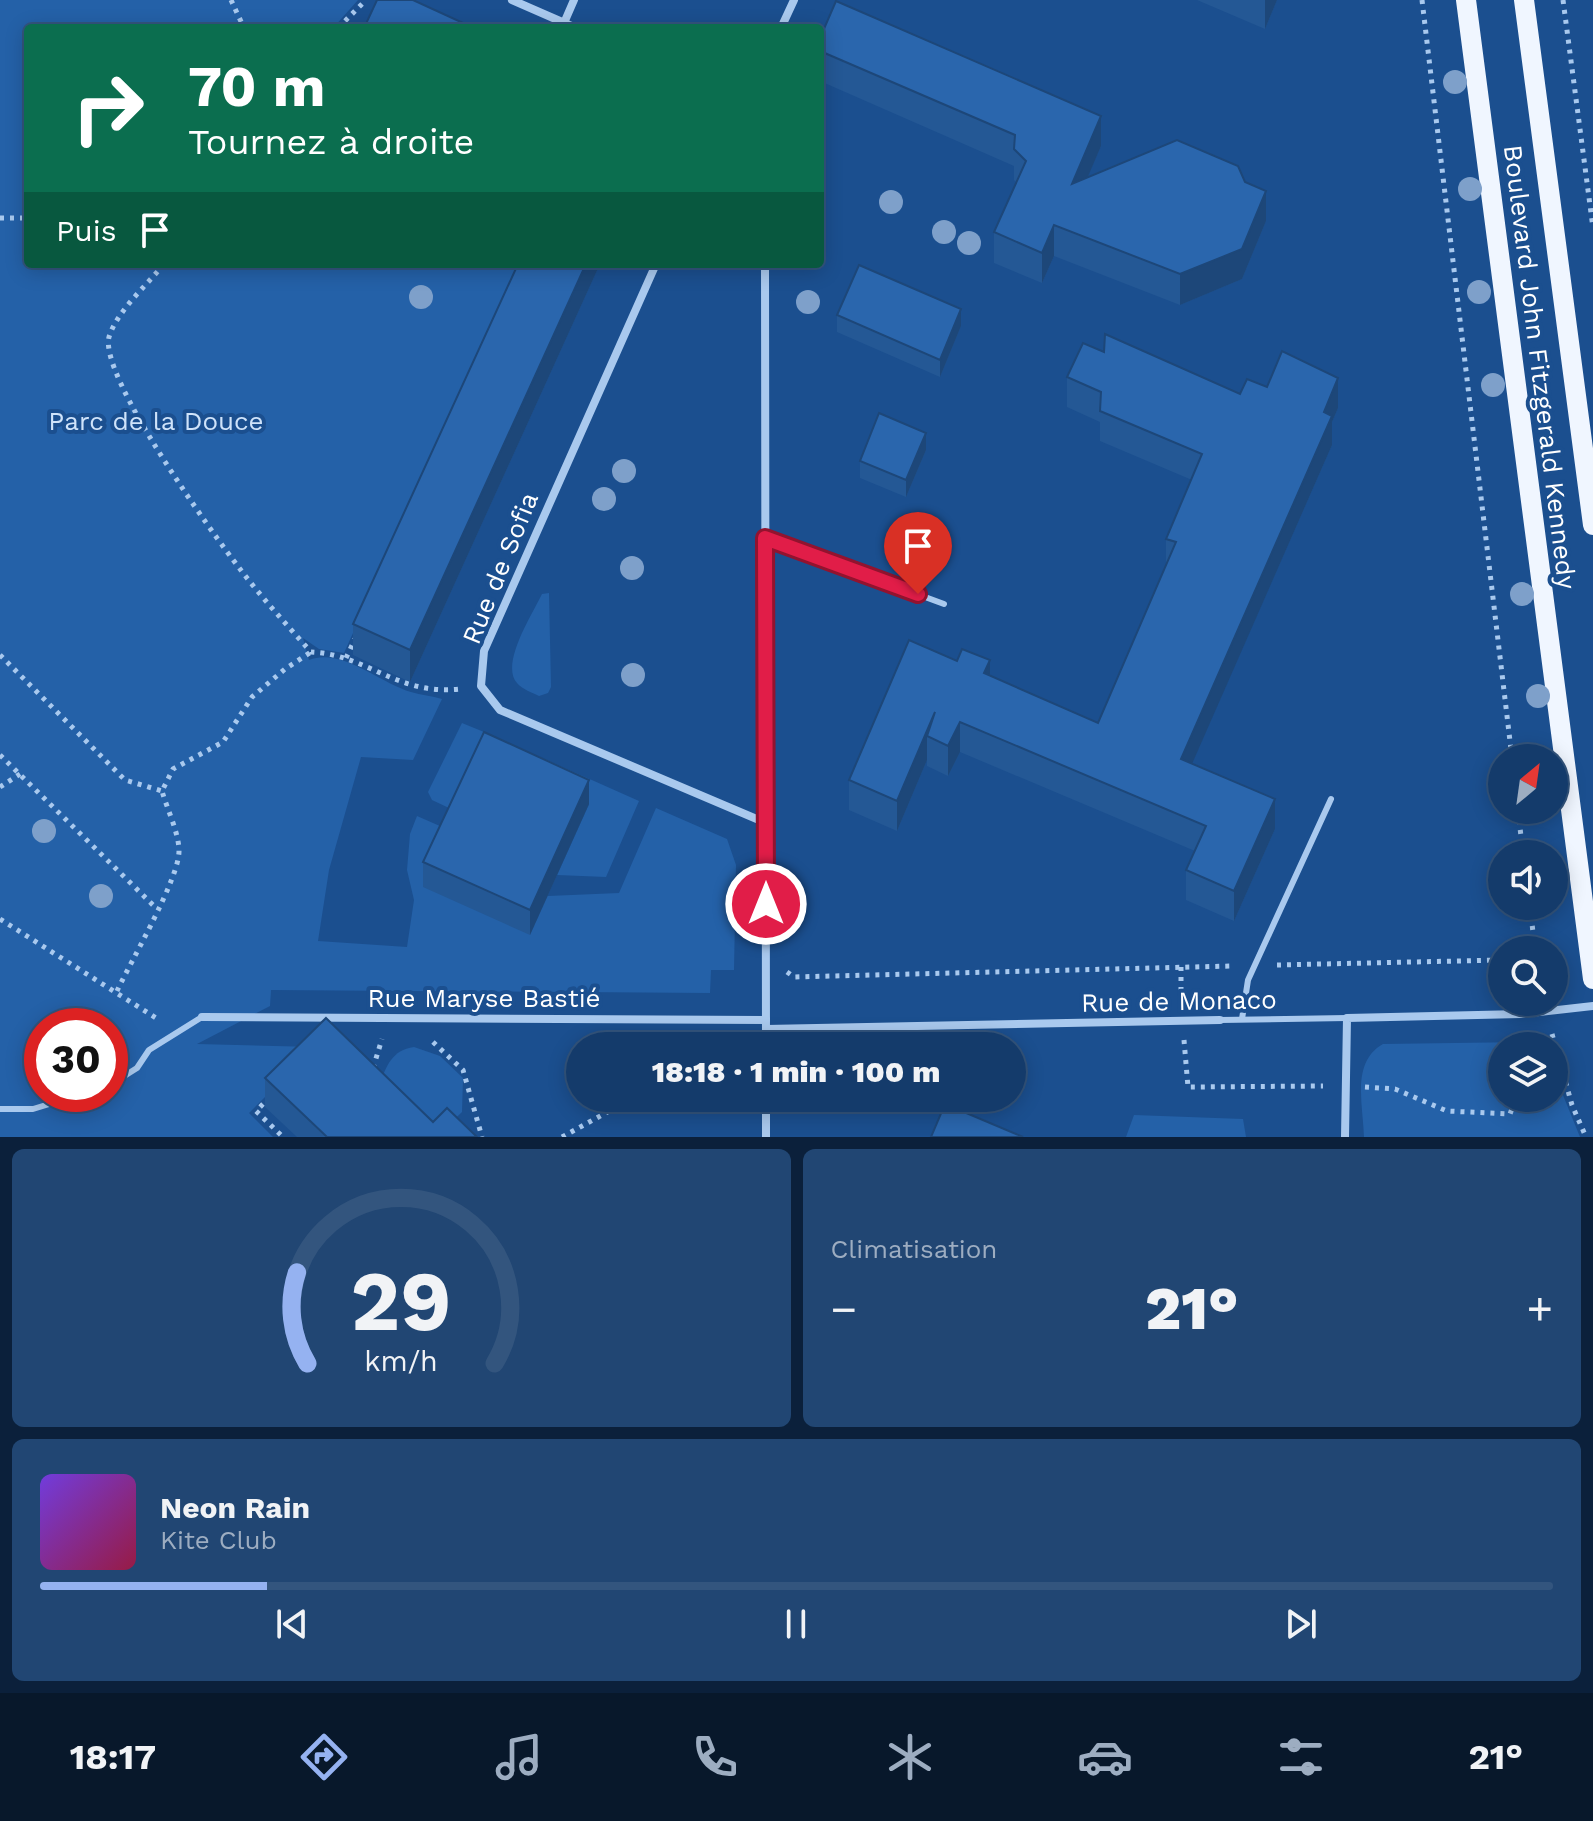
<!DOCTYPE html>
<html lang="fr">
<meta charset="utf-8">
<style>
:root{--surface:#143b6b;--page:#214673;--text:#f1f3f6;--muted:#9dadc1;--line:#33557e;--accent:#95b2f1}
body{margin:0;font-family:"Work Sans",sans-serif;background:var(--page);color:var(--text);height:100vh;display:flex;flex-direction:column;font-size:30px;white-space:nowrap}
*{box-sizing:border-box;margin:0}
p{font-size:26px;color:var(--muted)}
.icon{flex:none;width:44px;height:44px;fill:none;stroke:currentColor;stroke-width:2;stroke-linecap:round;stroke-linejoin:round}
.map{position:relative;height:1137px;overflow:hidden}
.details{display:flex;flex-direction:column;gap:12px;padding:12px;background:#0b203b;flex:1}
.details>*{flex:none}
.hud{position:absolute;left:24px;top:24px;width:800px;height:244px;border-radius:8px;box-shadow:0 4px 20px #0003,0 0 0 2px var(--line);background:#0b6e4f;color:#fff;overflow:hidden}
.needle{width:52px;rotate:29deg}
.controls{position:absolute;left:1488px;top:744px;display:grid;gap:16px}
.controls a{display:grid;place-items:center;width:80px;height:80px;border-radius:50%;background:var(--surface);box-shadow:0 4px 20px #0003,0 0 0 2px var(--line);font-size:40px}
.speed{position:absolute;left:24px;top:1008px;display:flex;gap:16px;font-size:40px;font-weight:700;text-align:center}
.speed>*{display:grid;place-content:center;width:104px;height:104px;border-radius:50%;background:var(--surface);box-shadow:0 4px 20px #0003,0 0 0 2px var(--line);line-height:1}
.speed .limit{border:12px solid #d22;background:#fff;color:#111}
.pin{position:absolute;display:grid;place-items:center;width:68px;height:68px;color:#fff;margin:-82px -34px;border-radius:50% 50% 50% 0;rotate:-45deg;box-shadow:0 0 8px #0007}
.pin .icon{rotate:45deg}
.me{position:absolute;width:88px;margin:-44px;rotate:0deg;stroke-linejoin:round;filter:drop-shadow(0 0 6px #0008)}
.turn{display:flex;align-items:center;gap:28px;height:168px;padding:0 32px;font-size:36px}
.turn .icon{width:104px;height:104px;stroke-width:2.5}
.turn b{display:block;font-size:56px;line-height:68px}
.then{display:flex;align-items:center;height:76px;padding:0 32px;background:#0003;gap:16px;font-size:30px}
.big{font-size:60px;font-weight:800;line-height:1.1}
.details .widget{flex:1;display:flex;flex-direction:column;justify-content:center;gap:12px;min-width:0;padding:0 28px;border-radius:12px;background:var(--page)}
.details .dial{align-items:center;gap:0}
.dial svg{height:208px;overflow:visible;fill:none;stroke:var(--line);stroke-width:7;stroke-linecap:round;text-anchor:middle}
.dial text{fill:var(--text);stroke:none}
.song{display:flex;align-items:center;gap:24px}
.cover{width:96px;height:96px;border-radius:12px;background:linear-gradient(135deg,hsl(260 70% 55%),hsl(340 70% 35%))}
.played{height:8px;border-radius:4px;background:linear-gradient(90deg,var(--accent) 15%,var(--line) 15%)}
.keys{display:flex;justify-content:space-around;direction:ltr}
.heat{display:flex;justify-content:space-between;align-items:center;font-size:44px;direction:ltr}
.details .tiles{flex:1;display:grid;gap:12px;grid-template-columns:1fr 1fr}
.widget:last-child{grid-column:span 2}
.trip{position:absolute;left:566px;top:1032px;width:460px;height:80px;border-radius:40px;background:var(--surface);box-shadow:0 4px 20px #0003,0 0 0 2px var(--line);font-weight:800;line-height:80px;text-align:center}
.tabs{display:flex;height:128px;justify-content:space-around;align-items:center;background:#08182b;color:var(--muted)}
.tabs .icon{width:56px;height:56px}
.tabs .active{color:var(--accent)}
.tabs b{font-size:36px;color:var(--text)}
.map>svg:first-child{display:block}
</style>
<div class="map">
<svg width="1593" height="1137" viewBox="0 0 1593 1137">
<rect width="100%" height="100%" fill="#1b4f8f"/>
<g fill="#2461a8" fill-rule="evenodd">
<path d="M0,0H358L333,28H28V264H519L344,653L319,649L303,638L309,660C341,647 380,683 411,692C421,695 432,696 442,699L413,760L361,757L329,870L318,941L407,947L414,900L407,870L410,834L417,816L449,830L548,896L619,893L656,808L727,839L736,865L734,970H711L710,993L271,990L270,1006L197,1044L315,1047L249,1113L273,1137H0ZM42,1026H110V1094H42Z"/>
<path d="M549,593L551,687L548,693L539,696C533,693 522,689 517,683C500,664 532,615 542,594Z"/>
<path d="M462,723L484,732L449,808L432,800L428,792Z"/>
<path d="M493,736L639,801L606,877L557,875L589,804L484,756Z"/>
<path d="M1526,1042L1535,1046H1502V1098H1554V1073L1580,1137H1364C1363,1104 1351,1062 1383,1044Z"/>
<path d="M414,1047L440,1056L463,1078L462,1112L436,1137L379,1086C386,1066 392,1050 414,1047Z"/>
<path d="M1134,1115L1243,1119L1246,1137H1126Z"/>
</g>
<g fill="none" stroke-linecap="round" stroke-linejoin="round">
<g stroke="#a9c9ee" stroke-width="5" stroke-dasharray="4 6" stroke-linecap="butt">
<path d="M231,0L244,28"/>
<path d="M1422,0L1512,758"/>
<path d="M1563,0L1593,228"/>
<path d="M338,28L366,0"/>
<path d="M0,218H28"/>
<path d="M164,264C147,285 117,311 109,337C99,376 212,533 240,569C262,598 287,625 311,652C366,654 397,696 460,689"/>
<path d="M0,655L125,780L162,791"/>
<path d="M346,658L356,637"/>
<path d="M0,755L156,908"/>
<path d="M0,787L20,774"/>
<path d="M1518,810L1523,854"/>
<path d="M1530,906L1535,950"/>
<path d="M0,919L156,1018"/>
<path d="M1277,965L1502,960"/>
<path d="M1181,967V998"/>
<path d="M787,972L794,977L1231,966"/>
<path d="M117,991C131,961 179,879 179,851C179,833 167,809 162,791L173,769L223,742L252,697L285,669L311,652"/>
<path d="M1552,1034L1572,1105L1586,1137"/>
<path d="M1184,1040L1188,1087L1323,1086"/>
<path d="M433,1042L463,1070L482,1137"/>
<path d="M1534,1046L1539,1032"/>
<path d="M373,1068L382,1039"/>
<path d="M1365,1087L1395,1089L1447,1111L1510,1114L1516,1098"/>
<path d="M270,1097L256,1111L283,1137"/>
<path d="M562,1137L633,1098"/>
</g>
<g stroke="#a9c9ee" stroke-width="6">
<path d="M765,538L944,604"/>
<path d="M1242,1019L1248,980L1331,799"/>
<path d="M1220,1020L1347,1018"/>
<path d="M110,1085L137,1068L149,1050L202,1017"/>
<path d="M0,1109H33L82,1094"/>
</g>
<g stroke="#a9c9ee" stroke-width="8">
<path d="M512,0L576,28"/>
<path d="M564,23L574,0"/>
<path d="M781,28L794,0"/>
<path d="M656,264L484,651L481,686L500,710L766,823"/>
<path d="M765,264L766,1046"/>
<path d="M202,1017L766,1020"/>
<path d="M766,1029L1220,1020"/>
<path d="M766,1098V1137"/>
<path d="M1345,1137L1347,1018L1521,1014L1593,1006"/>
</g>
<g stroke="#f0f6ff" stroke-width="20">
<path d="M1466,0L1593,979"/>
<path d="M1524,0L1593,525"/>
</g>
</g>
<g fill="#7ea0ca">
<circle cx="1455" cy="82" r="12"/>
<circle cx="1470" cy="189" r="12"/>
<circle cx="891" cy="202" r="12"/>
<circle cx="944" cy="232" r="12"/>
<circle cx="969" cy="243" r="12"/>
<circle cx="1479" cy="292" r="12"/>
<circle cx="421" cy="297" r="12"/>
<circle cx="808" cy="302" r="12"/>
<circle cx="1493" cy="385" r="12"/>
<circle cx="624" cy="471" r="12"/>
<circle cx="604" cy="499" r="12"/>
<circle cx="632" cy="568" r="12"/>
<circle cx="1522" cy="594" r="12"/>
<circle cx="633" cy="675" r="12"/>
<circle cx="1538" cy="696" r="12"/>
<circle cx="44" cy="831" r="12"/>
<circle cx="101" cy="896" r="12"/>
</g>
<g fill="#245895">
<path d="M1197,0H1277L1265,29Z"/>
<path d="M820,38L1101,146L1087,178L1245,182L1266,221L1242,279L1180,305L1054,256L1042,283L994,263V232L1016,182L1014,180V166L820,81Z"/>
<path d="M518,264H600L410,682L353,655V624Z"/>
<path d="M837,315L961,326L940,377L837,332Z"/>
<path d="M1104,352L1240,394L1267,387L1338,408L1332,422V445L1192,763L1275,829L1234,921L1186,900V870L1195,851L960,752L948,776L927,766V760L897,831L849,810V780L957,661L1098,723L1166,566V539L1192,480L1100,441V422L1067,407V377Z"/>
<path d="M926,450L906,497L860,478V461Z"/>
<path d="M589,804L530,935L423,887V862Z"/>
<path d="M265,1078L433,1122L477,1137H297L265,1107Z"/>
</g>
<g fill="#1d4779">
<path d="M1265,0H1277L1265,29Z"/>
<path d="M1101,116V146L1072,214V184Z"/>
<path d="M1266,191V221L1242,279L1180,305V274Z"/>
<path d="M1054,225V256L1042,283V253Z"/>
<path d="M586,264H600L410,682V650Z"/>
<path d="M961,309V326L940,377V360Z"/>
<path d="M1338,378V408L1332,422V445L1181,789V759Z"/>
<path d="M926,433V450L906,497V480Z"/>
<path d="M990,660V690L984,673Z"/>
<path d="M935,712L927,736V760L897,831V801Z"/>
<path d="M960,722V752L948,776V746Z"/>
<path d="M589,780V804L530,935V910Z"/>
<path d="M1275,799V829L1234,921V891Z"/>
</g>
<g fill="#2a66ad" stroke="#1d4779" stroke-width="2">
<path d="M377,0H413L474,28H364Z"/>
<path d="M836,1L1101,116L1072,184L1177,140L1238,166L1245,182L1266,191L1242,249L1180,274L1054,225L1042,253L994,232L1026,161L1014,149L1015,135L820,51V38Z"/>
<path d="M518,264H586L410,650L353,624Z"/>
<path d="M859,265L961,309L940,360L837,315Z"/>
<path d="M1105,334L1240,394L1247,379L1267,387L1282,351L1338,378L1324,412L1332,416L1181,759L1275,799L1234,891L1186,870L1206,826L960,722L948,746L927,736L935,712L897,801L849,780L909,640L957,661L962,649L990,660L984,673L1098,723L1176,542L1166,539L1202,454L1100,411L1101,392L1067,377L1083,343L1104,352Z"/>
<path d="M879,413L926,433L906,480L860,461Z"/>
<path d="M484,732L589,780L530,910L423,862Z"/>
<path d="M326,1018L433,1122L447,1108L477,1137H327L265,1078Z"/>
<path d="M945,1104L1023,1137H931Z"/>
</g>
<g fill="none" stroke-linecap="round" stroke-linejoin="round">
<defs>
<path id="route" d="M766,904L765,538L918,594"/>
</defs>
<use href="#route" stroke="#92132f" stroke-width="20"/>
<use href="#route" stroke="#e11d48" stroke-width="14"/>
</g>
<g text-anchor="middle" stroke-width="8" stroke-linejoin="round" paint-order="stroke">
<g font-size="26" fill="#fff" stroke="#1b4f8f">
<text transform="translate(1540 367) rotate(83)" y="9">Boulevard John Fitzgerald Kennedy</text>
<text transform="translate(500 568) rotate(-68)" y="9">Rue de Sofia</text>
<text x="484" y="1007">Rue Maryse Bastié</text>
<text transform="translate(1179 1001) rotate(-1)" y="9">Rue de Monaco</text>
</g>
<g font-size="26" fill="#cfe3fa" stroke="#1b4f8f">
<text x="156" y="430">Parc de la Douce</text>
</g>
</g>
</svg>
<div class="controls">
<a><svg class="needle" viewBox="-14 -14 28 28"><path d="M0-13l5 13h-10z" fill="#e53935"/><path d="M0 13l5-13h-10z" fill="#9dadc1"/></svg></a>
<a><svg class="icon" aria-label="sound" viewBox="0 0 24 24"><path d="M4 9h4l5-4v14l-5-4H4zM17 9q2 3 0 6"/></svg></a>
<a><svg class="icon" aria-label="search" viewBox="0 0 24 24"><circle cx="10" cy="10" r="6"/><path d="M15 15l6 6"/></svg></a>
<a><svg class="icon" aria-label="layers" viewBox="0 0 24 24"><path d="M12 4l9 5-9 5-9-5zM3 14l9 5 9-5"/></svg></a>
</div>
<div class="speed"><div class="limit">30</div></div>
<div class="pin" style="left:918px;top:594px;background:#d93025"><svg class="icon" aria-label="arrive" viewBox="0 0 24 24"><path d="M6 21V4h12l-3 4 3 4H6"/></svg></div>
<svg class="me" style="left:766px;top:904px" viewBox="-20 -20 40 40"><circle r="17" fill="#e11d48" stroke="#fff" stroke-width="3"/><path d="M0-11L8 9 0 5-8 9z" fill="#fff"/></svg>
<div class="trip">18:18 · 1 min · 100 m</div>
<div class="hud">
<div class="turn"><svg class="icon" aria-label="right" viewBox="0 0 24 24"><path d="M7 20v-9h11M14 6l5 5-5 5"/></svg><div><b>70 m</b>Tournez à droite</div></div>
<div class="then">Puis<svg class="icon" aria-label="arrive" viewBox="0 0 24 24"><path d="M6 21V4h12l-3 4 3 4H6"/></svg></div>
</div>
</div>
<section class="details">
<div class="tiles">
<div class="widget dial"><svg viewBox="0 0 100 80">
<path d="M14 69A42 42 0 1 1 86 69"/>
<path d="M14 69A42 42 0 0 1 10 34" stroke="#95b2f1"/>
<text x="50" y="56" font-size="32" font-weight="700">29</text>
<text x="50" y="72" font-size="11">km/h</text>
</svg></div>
<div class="widget"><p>Climatisation</p>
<div class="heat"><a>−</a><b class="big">21°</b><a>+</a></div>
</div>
<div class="widget">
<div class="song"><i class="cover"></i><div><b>Neon Rain</b><p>Kite Club</p></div></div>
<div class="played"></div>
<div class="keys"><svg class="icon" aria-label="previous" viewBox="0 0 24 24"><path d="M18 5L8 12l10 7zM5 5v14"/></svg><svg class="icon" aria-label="pause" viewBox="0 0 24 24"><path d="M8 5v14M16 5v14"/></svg><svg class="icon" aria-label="next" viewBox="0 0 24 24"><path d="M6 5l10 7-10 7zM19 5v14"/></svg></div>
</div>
</div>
</section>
<nav class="tabs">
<b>18:17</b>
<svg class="icon active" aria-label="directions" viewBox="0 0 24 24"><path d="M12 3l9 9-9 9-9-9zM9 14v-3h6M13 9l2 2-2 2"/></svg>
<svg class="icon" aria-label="music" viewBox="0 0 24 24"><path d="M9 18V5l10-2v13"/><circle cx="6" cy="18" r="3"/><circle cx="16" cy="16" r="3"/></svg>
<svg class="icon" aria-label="phone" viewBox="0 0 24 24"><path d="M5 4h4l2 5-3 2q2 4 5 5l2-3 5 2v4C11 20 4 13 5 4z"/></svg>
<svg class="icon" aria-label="climate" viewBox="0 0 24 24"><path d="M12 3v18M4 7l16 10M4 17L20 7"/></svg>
<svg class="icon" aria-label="car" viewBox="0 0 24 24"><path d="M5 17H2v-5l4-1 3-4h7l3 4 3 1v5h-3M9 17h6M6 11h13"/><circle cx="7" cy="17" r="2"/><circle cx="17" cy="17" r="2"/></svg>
<svg class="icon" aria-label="filters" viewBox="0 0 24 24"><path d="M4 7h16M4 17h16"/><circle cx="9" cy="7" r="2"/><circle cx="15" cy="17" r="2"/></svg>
<b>21°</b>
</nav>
